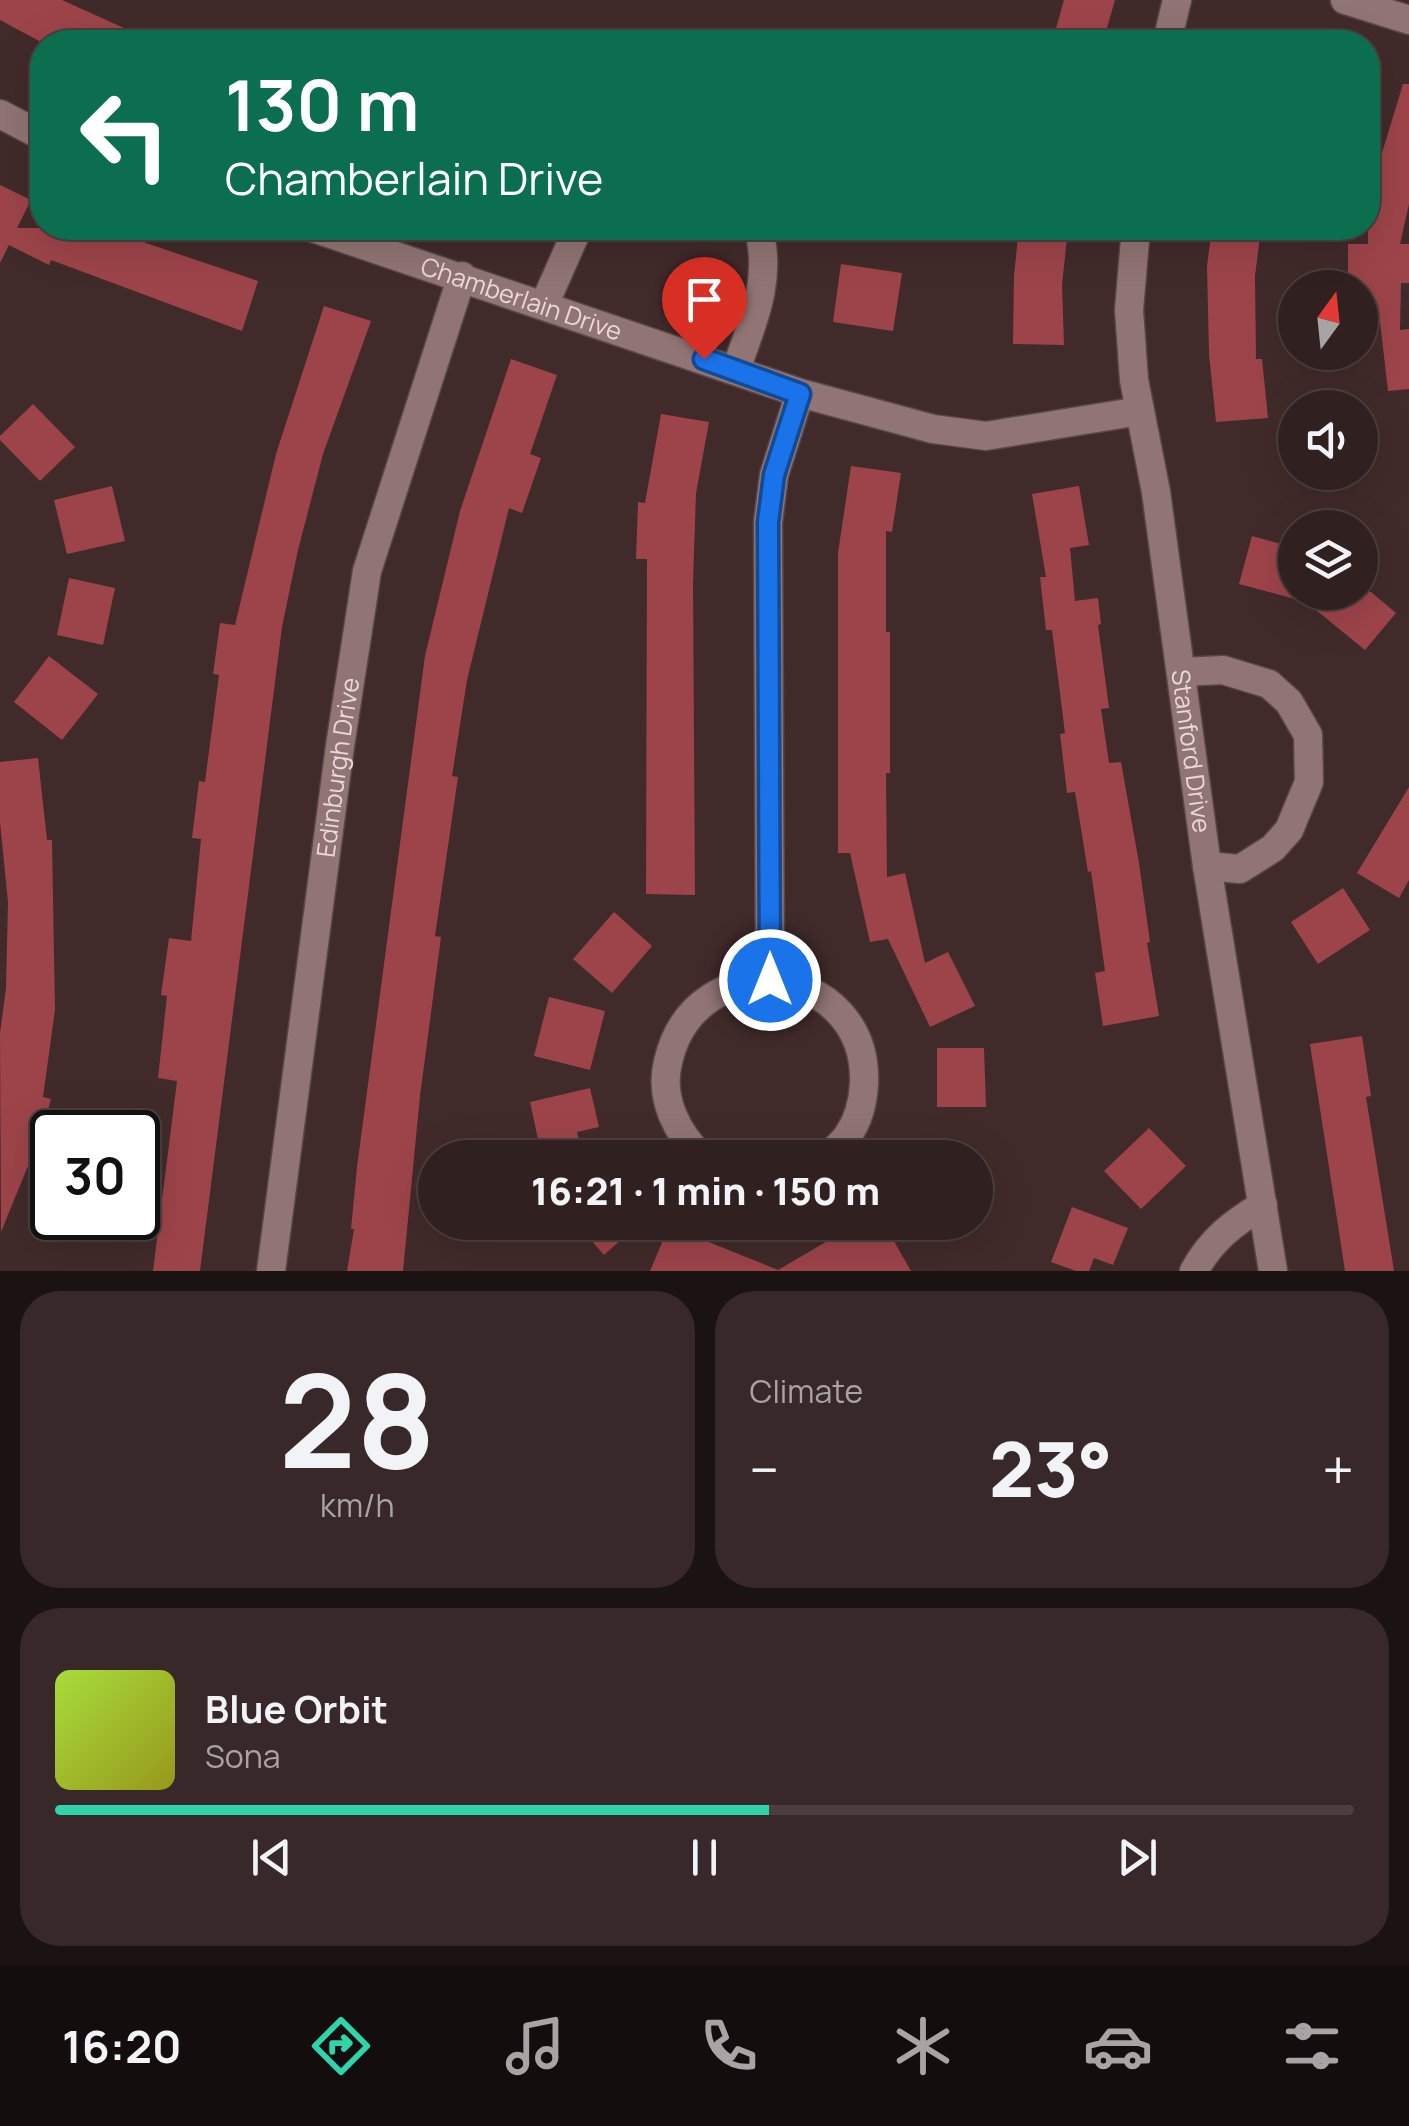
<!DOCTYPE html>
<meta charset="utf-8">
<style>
:root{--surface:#312020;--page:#392829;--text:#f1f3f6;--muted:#a8a3a5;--line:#4c3e3e;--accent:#30d4aa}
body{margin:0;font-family:Manrope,sans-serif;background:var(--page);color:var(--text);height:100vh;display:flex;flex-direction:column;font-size:38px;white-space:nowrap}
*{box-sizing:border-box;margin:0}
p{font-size:32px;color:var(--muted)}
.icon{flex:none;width:55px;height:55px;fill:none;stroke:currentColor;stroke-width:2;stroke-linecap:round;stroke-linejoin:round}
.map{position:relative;height:1271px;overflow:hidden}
.drawer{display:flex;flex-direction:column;gap:20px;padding:20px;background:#1b1212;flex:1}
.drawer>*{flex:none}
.guide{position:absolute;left:30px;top:30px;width:1350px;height:210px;border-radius:40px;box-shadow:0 10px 40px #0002,0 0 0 2px var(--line);background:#0b6e4f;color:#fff;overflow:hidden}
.needle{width:65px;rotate:15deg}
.controls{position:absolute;left:1278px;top:270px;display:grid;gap:20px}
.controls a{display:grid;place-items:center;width:100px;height:100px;border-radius:50%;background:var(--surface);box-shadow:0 10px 40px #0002,0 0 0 2px var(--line);font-size:50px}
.speed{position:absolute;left:30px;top:1110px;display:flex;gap:20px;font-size:50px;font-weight:700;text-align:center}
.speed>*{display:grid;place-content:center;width:130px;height:130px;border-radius:50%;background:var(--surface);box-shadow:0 10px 40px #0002,0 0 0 2px var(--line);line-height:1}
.speed .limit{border:5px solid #111;border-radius:15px;background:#fff;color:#111}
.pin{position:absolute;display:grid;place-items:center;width:85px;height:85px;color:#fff;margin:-102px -42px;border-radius:50% 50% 50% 0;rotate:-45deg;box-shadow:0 0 10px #0007}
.pin .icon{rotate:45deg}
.me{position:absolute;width:110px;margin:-55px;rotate:0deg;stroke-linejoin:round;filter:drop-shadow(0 0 8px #0008)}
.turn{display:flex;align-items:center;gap:35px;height:210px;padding:0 30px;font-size:45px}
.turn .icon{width:130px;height:130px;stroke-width:2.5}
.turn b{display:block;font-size:70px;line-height:85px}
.big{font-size:75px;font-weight:800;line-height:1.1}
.drawer .widget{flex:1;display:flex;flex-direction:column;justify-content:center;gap:15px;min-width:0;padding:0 35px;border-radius:40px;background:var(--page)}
.drawer .dial{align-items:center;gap:0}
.dial b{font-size:130px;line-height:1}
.song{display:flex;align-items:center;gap:30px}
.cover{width:120px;height:120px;border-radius:15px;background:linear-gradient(135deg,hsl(80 70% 55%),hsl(60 70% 35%))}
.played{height:10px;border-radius:5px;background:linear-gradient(90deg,var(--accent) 55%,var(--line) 55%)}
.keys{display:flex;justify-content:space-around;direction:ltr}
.heat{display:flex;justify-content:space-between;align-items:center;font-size:55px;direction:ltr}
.drawer .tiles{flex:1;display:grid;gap:20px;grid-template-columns:1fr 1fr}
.widget:last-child{grid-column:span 2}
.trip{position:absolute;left:418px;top:1140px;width:575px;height:100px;border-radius:50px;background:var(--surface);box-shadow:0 10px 40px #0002,0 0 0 2px var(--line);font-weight:800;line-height:100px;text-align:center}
.dock{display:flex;height:160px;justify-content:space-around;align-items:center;background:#140d0d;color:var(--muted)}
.dock .icon{width:70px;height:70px}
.dock .selected{color:var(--accent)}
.dock b{font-size:45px;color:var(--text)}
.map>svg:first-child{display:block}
</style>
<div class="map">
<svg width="1409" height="1271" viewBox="0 0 1409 1271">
<rect width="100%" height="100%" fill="#412a2a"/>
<g fill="#9d444a">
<path d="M0,0H62L155,42H41L0,20Z"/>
<path d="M1064,0H1115L1103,42H1052Z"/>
<path d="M1403,84H1409V204L1400,244H1409V283H1401L1400,330L1409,329V389L1388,391L1378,304H1365L1366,284H1348V244H1368V201L1379,153H1382Z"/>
<path d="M0,185L31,200L17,228H102L258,281L242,331L51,260L49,265L9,245L0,263Z"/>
<path d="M1019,228H1068L1062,285L1064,345L1013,344L1014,275Z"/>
<path d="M1212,228H1261L1255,276L1256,359H1262L1268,418L1216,422L1209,354L1207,266Z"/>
<path d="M841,264L902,273L893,331L833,322Z"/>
<path d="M324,306L371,321L323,454L298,550L282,627L200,1271H153L177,1081L158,1078L167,996L161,995L169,938L191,941L201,839L192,838L199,781L205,782L219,675L213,674L220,623L235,625L276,454Z"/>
<path d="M511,359L557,375L530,454L541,458L522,513L509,508L467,680L452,776L458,777L435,936L441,937L420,1096L403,1271H347L354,1229H351L357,1167L425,656L460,511Z"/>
<path d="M33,404L75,447L40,481L0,440V436Z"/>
<path d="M661,414L709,422L696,493L693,583L695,895L646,894L647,559H636L638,502L645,503Z"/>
<path d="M851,466L901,473L892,532L886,531V632H890V773H886L887,877L905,873L925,963L948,952L975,1006L930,1027L888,939L870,942L850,853H838V553Z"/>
<path d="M112,486L125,541L67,554L54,500Z"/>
<path d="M1079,486L1089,545L1070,548L1075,601L1098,598L1101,624L1098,625L1109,708L1101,709L1109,763L1121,762L1139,863L1150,942L1147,943L1159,1016L1103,1026L1095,973L1105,971L1091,871L1088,872L1075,792L1067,793L1060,734L1065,733L1052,630H1046L1040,577H1046L1032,494Z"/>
<path d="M1252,536L1295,548V592H1371L1396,613L1365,650L1295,593V599L1239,584Z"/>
<path d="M69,578L115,588L103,645L57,635Z"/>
<path d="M49,656L98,694L62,740L14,702Z"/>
<path d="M38,758L47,840H52L55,1010L43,1097L51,1099L35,1157L32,1156L1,1232L0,1033L6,988L8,902L0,822V762Z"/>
<path d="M1409,787V880L1399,898L1357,873Z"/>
<path d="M1343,888L1370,930L1318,964L1291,922Z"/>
<path d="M614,912L652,946L612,993L573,959Z"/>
<path d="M549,997L605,1011L590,1070L534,1056Z"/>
<path d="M1362,1036L1371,1096L1366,1097L1394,1271H1345L1310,1044Z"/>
<path d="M937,1048H984L986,1107H937Z"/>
<path d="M590,1088L599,1127L577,1132L582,1153L542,1158L530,1102Z"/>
<path d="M1149,1128L1186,1166L1141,1209L1104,1171Z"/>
<path d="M1072,1207L1128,1228L1113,1265L1094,1258L1089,1271H1076L1051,1262Z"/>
<path d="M575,1222H641L604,1255Z"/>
<path d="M860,1222H883L911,1271H650L669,1226L778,1270Z"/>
</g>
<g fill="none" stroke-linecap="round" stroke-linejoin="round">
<defs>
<g id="minor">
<path d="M1345,0L1409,20"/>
<path d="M1167,42L1177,0"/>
<path d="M0,114L42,136"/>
<path id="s1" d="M313,228L800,393L933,429L986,436L1140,411"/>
<path id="s2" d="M1136,228L1129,310L1134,380L1156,492L1207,866L1273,1271"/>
<path d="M544,305L578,228"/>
<path d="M736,369C753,322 773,277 758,228"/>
<path d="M1181,672L1223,670L1269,684L1289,702L1308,735L1309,782L1289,830L1273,848L1240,869L1207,866"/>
<path d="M770,980L768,522L774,475L800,393"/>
<path d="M703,1158C677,1134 659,1098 668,1062C695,942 869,963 864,1084C863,1101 858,1121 848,1135C843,1143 834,1150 827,1158"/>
<path id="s3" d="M271,1271L340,746L367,571L462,276"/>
<path d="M1194,1271C1211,1240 1233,1223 1263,1205"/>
</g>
</defs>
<use href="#minor" stroke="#594646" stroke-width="31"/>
<use href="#minor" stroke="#917474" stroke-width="28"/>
</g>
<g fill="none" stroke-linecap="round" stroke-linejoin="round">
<defs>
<path id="route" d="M704,359L800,394L774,475L768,522L770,980"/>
</defs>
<use href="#route" stroke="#114b97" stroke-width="25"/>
<use href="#route" stroke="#1a73e8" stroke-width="18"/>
</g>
<g text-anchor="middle" stroke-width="10" stroke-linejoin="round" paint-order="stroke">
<g font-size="25" fill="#e9d9d8" stroke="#211616">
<text dy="9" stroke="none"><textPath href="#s1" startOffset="220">Chamberlain Drive</textPath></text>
<text dy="9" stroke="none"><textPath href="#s2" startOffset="528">Stanford Drive</textPath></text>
<text dy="9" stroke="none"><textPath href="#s3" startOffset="508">Edinburgh Drive</textPath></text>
</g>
</g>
</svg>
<div class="controls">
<a><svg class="needle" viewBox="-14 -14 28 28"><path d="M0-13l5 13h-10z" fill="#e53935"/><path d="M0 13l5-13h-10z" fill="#a8a3a5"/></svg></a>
<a><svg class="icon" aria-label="sound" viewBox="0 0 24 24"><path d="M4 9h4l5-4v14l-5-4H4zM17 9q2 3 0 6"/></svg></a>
<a><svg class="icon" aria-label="layers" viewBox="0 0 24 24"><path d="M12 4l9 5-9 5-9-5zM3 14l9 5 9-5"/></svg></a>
</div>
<div class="speed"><div class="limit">30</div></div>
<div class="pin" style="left:704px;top:359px;background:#d93025"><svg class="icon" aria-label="arrive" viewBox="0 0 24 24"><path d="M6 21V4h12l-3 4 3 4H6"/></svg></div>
<svg class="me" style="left:770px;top:980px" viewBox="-20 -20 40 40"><circle r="17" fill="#1a73e8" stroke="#fff" stroke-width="3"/><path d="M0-11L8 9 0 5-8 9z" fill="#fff"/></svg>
<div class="trip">16:21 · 1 min · 150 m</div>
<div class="guide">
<div class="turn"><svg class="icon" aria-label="left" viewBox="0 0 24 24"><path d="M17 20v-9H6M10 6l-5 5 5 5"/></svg><div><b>130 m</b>Chamberlain Drive</div></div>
</div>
</div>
<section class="drawer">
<div class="tiles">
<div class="widget dial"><b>28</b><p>km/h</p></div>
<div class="widget"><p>Climate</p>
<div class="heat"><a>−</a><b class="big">23°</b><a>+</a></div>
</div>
<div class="widget">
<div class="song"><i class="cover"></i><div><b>Blue Orbit</b><p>Sona</p></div></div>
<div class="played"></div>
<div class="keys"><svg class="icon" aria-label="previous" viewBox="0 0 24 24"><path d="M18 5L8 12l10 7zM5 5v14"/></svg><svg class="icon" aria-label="pause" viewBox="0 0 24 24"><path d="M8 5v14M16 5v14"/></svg><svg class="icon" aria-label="next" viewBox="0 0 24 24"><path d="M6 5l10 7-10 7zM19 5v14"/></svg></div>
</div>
</div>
</section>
<nav class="dock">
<b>16:20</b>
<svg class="icon selected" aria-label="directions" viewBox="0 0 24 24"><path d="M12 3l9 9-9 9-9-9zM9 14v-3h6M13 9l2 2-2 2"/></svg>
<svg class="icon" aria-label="music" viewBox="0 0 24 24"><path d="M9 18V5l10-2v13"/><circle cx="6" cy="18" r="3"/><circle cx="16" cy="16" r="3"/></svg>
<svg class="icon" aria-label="phone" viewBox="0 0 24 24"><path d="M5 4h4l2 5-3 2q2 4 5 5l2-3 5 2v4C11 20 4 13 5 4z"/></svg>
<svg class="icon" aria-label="climate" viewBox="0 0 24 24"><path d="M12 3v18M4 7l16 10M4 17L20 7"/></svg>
<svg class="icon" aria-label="car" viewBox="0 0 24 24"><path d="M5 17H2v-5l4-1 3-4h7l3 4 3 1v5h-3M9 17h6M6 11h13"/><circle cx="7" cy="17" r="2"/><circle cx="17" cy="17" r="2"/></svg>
<svg class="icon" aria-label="filters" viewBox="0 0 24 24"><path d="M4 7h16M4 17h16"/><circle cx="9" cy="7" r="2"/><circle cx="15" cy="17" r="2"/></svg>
</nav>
